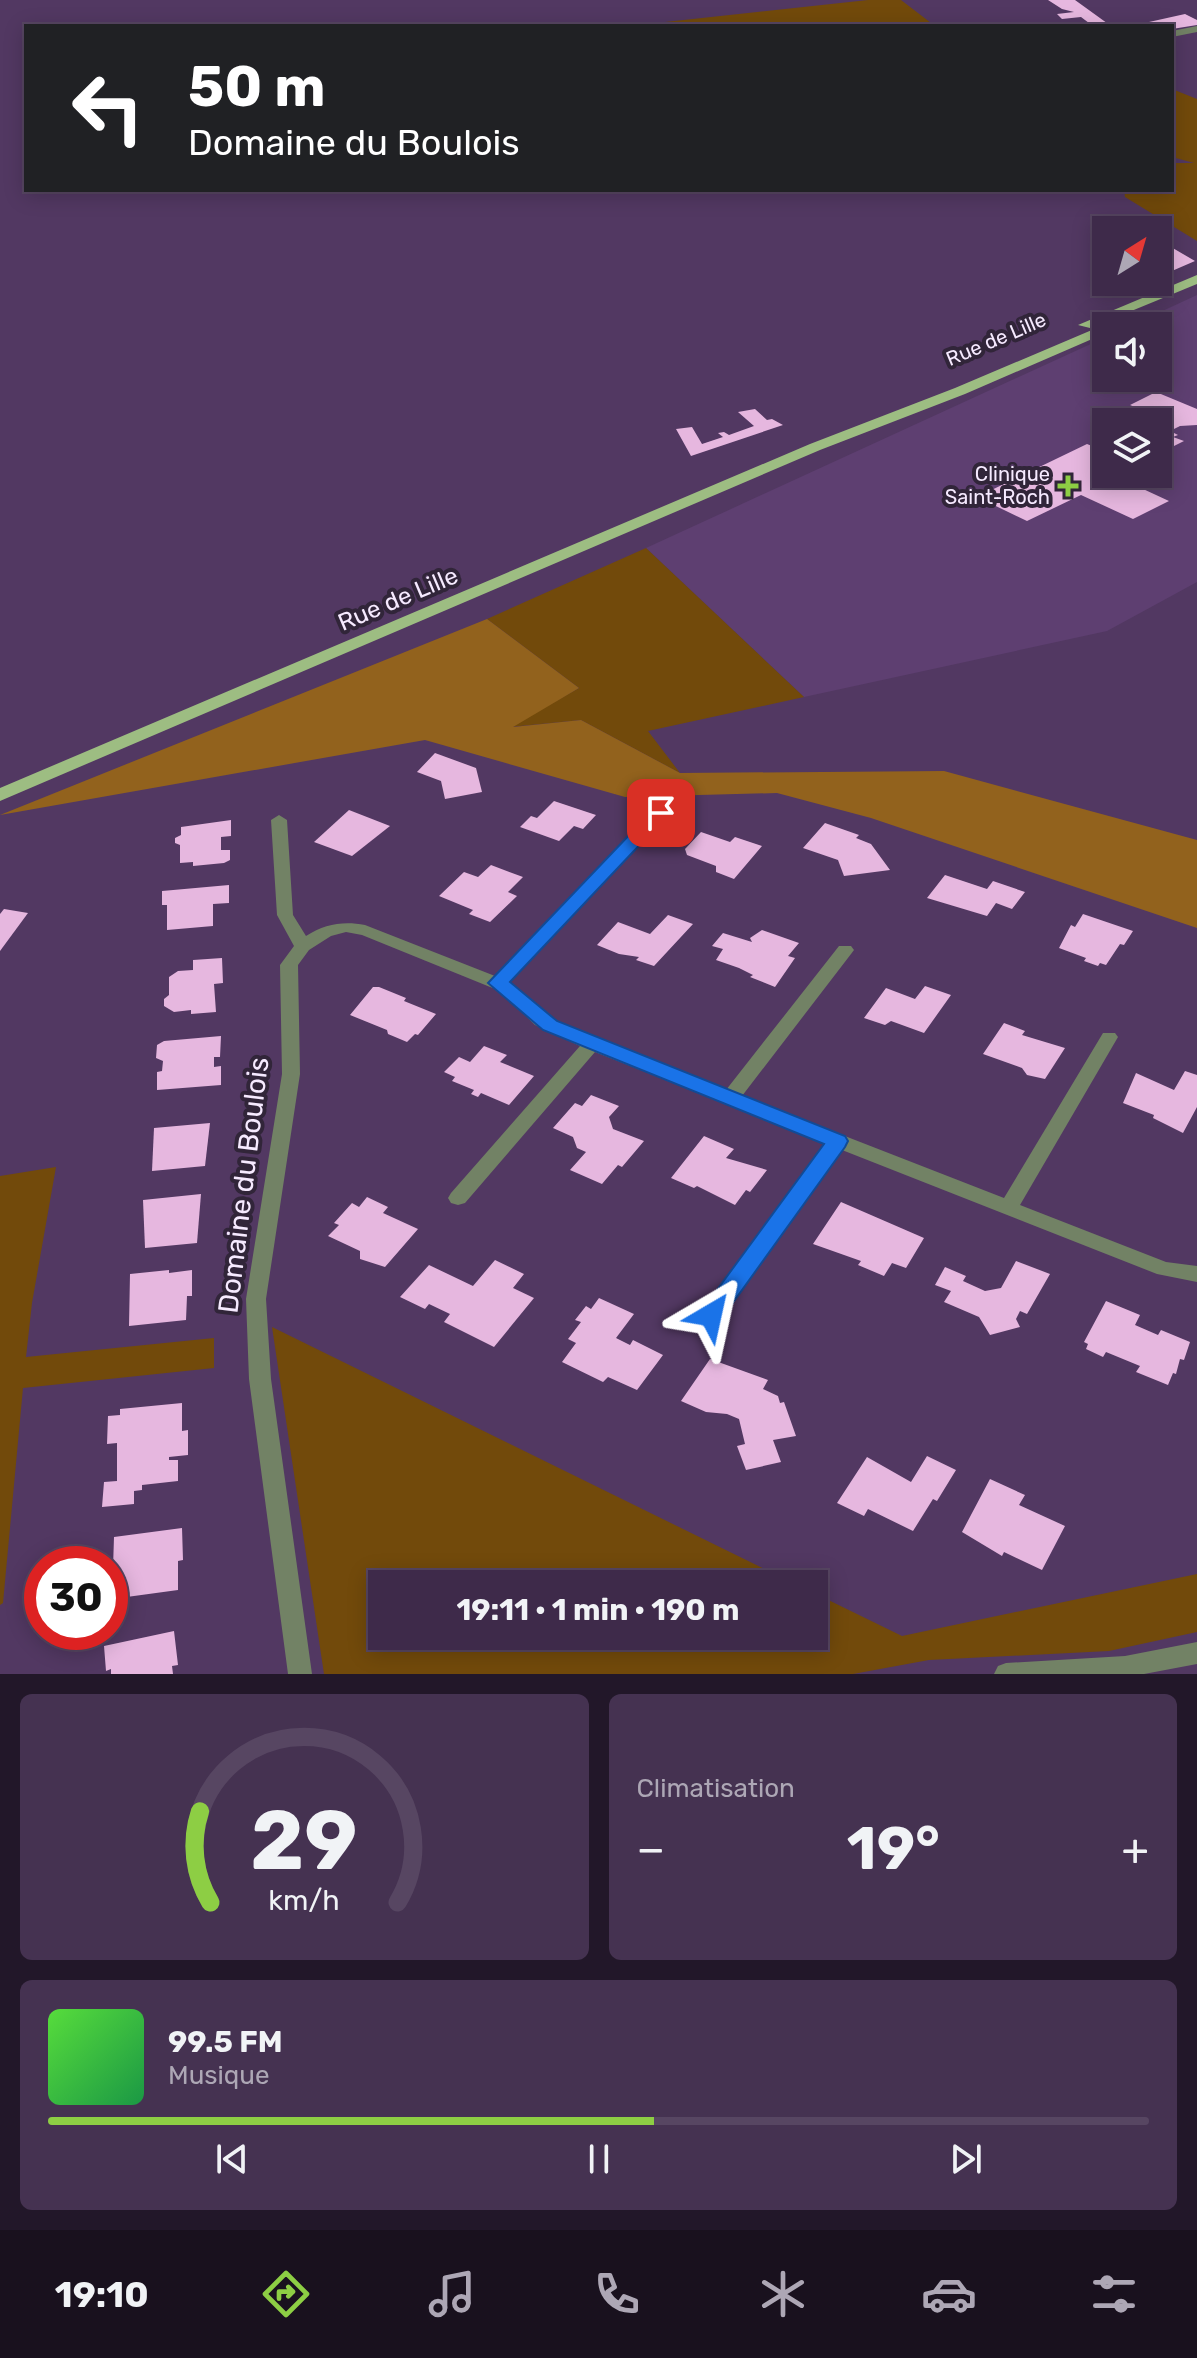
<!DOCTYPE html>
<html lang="fr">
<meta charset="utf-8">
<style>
:root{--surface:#3e2a4a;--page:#453251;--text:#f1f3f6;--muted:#ada7b5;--line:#574662;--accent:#8dce44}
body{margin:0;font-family:Rubik,sans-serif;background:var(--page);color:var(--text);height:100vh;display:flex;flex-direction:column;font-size:30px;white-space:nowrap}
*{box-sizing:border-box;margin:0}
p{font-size:26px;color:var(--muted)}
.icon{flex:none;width:44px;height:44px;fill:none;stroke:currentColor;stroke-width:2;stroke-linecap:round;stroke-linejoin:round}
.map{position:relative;height:1674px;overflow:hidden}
.side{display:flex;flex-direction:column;gap:20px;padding:20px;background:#221729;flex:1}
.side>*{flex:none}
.top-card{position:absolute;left:24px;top:24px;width:1150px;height:168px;border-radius:0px;box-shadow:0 4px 20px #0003,0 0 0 2px var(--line);background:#202124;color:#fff;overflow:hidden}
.needle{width:52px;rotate:37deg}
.tools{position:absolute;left:1092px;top:216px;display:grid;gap:16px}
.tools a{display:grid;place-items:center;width:80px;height:80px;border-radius:0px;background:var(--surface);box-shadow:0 4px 20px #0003,0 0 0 2px var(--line);font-size:40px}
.speed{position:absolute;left:24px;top:1546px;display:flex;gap:16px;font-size:40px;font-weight:700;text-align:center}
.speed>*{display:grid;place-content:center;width:104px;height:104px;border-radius:50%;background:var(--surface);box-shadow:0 4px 20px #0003,0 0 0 2px var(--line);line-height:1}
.speed .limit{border:12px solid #d22;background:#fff;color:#111}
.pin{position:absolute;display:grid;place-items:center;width:68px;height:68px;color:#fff;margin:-34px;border-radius:16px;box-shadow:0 4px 12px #0006}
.me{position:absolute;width:88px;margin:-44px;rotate:36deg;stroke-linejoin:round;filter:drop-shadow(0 0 6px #0008)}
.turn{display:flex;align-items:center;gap:28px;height:168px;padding:0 32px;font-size:36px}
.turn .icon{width:104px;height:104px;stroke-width:2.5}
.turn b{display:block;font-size:56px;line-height:68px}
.big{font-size:60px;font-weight:700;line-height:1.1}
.side .widget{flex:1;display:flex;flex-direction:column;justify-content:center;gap:12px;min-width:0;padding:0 28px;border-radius:12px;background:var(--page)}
.side .dial{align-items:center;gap:0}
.dial svg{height:208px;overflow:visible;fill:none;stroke:var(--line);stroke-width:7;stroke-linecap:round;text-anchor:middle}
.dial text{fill:var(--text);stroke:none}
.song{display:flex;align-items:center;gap:24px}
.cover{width:96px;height:96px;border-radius:12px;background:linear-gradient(135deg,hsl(110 70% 55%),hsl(140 70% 35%))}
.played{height:8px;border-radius:4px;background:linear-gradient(90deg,var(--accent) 55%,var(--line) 55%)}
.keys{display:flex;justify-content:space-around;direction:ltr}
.heat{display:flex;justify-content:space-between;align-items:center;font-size:44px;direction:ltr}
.side .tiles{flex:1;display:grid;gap:20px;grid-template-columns:1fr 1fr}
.widget:last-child{grid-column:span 2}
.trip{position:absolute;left:368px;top:1570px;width:460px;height:80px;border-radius:0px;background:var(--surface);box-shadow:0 4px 20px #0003,0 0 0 2px var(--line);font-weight:700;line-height:80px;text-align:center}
.tabs{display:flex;height:128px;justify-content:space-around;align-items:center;background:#19111e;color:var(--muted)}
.tabs .icon{width:56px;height:56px}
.tabs .selected{color:var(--accent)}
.tabs b{font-size:36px;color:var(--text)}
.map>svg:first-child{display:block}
</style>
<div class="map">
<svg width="1197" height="1674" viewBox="0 0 1197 1674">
<rect width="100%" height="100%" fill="#523862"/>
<path fill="#5e3f71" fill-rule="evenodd" d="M1197,295V582L1107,631L804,697L646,548L1106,337V378H1158V326H1130ZM1106,422H1158V474H1106Z"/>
<g fill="#724a0b">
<path d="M868,0H901L935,26H660L656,23Z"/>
<path d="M1172,89L1197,99V241L1125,197L1124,190H1172V163H1194L1172,157Z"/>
<path d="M646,548L804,697L648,731L680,773L581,720L510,727L579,688L487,619Z"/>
<path d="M56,1167L32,1303L26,1357L214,1338V1368L23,1388L3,1603L0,1605V1176Z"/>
<path d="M272,1327L795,1584H382V1636H814V1593L902,1636L1197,1574V1632L1109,1651L929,1660L853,1674H324Z"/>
</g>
<path fill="#92621d" d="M487,619L579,688L513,727L581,720L680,773L944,771L1197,840V928L871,818L777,793L625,797L425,740L0,815Z"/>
<g fill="#e6b7df">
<path d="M1048,0H1075L1111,26H1093L1081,17L1062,19L1057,14L1074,12L1062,9Z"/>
<path d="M1185,14L1197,20V25L1172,29V26H1131Z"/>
<path d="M1171,247L1195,261L1158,277V253L1174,257L1164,248Z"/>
<path d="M1106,278V282H1147L1120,291L1097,282Z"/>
<path d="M1156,392L1197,409V425L1180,426L1170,431L1178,435L1173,437L1184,441L1158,454V431L1173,423L1130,405Z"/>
<path d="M755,409L767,420L772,419L783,425L691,456L676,429L692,427L702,444L723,437L718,433L724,432L729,435L754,426L738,412Z"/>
<path d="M1106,439V474H1120L1115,476L1169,501L1133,519L1081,495L1027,521L977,497L1087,444L1092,446Z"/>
<path d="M435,753L476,768L482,792L445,799L441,781L417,772Z"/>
<path d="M554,801L596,815L583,829L574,826L559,841L520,827L531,816L537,818Z"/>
<path d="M349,810L390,826L352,856L314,842Z"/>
<path d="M231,820V836L221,837V850H230V860L224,863L193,866V862L180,863V845L175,843V838L181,835V827Z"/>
<path d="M825,823L859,835L856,838L871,844L890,870L844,876L838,860L803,848Z"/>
<path d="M701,832L730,842L735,837L762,846L734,879L716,872V866L687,855L685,849Z"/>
<path d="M491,865L523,877L508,892L517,896L490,922L469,914L473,910L439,896L464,872L478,877Z"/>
<path d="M945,875L987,889L993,881L1025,892L1012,909L996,903L987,916L927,898Z"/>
<path d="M229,885V903L213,904V926L167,930V905H162V891Z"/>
<path d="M4,909L28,913L0,951V914Z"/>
<path d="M1083,914L1133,931L1124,945L1120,944L1106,965L1100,963L1098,966L1084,961L1086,958L1059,948L1071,925L1075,927Z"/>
<path d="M668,915L693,924L654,966L636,960L639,957L619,954L597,945L618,922L650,934Z"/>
<path d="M762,930L799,943L788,956L795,958L775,987L750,977L753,975L739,968L716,960L723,949L712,946L723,933L752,942L750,938Z"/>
<path d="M222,958L223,983L214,984L216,1012L191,1014V1010L174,1012L164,1006V999L169,995V977L178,971L193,970V960Z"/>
<path d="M925,986L951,995L924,1033L891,1021L885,1025L864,1018L886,988L915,999Z"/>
<path d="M373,987H379L406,998L404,1001L436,1014L418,1035L415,1034L407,1042L388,1034L387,1030L350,1015Z"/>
<path d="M1004,1023L1025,1031L1022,1035L1065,1048L1045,1079L1027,1075L1022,1068L983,1054Z"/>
<path d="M221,1036L220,1057H214V1067L221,1066V1085L157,1090V1072L162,1071L163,1061L156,1058L157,1045L164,1041Z"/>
<path d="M484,1046L507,1055L500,1062L534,1076L509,1105L481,1093L478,1097L471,1094L474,1090L452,1081L455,1077L444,1072L459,1057L470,1062Z"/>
<path d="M1185,1071L1197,1075V1107L1183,1133L1153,1118L1154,1115L1123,1103L1136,1073L1174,1090Z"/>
<path d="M591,1095L619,1106L609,1117L613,1129L644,1141L622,1167L618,1165L602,1184L570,1170L586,1152L577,1148L573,1137L553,1128L575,1103L582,1106Z"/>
<path d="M210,1123L205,1166L152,1171L154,1128Z"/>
<path d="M704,1136L734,1149L726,1158L767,1170L750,1192L746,1190L735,1205L697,1186L694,1188L671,1178Z"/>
<path d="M201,1194L197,1243L145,1248L143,1200Z"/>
<path d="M367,1197L388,1207L383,1213L418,1229L385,1267L360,1259V1251L328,1236L339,1225L334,1223L352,1203L359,1207Z"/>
<path d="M841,1202L924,1238L906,1268L892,1263L884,1276L858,1265L861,1261L813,1244Z"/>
<path d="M495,1260L524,1274L513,1288L534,1298L494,1347L444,1322L450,1314L429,1304L425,1309L400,1297L429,1265L473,1286Z"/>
<path d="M1016,1261L1050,1274L1027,1314L1020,1311L1016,1319L1020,1327L990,1335L979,1317L944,1302L951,1291L935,1285L945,1267L966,1276L963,1281L985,1291L1001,1288Z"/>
<path d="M169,1270V1273L192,1270V1296H187L186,1320L129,1326L130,1274Z"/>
<path d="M599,1298L634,1314L616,1338L630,1345L633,1340L663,1355L637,1390L608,1377L603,1382L562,1362L576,1343L568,1339L581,1322L575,1320L586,1306L591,1309Z"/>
<path d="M1106,1301L1140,1315L1135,1325L1158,1335L1161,1330L1190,1342L1184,1360L1180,1359L1176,1374L1173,1373L1168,1385L1136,1372L1140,1366L1106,1352L1103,1357L1086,1349L1088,1344L1084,1342Z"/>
<path d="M710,1359L768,1380L763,1389L778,1396L780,1403L784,1402L796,1436L773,1440L781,1462L746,1470L737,1446L745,1444L739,1419L727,1414L706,1412L681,1401Z"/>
<path d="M182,1403V1431L188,1430V1455L169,1457V1460H178V1481L142,1485V1490L134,1491V1504L102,1507L104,1482L117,1481V1443L107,1444L108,1416L120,1415V1409Z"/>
<path d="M927,1456L956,1470L937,1501L933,1499L913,1531L868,1509L864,1516L837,1503L867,1457L911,1482Z"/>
<path d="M990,1479L1025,1495L1019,1505L1065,1526L1042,1570L1004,1552L1002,1556L962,1532Z"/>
<path d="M182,1528L183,1560L178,1561V1590L112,1599L114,1537Z"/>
<path d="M174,1631L178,1665L172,1666L173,1674H111V1669L106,1671L104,1646Z"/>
</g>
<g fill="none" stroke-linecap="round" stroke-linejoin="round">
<g fill="#728265" fill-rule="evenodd">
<path d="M1197,26V32L1172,37V31Z"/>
<path d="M661,808L667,810L669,813L667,816L509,982L547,1017L726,1090L839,946H851L854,950L851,954L742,1096L1004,1198L1103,1033H1115L1118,1037L1020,1205L1166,1262L1197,1266V1282L1157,1274L842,1150L718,1321L711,1323L704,1321L701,1315L704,1309L826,1143L595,1052L465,1203L458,1205L451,1203L448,1198L451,1193L580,1046L535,1025L500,991L362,935L346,932L331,936L309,950L298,965L300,1074L266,1299L271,1379L312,1674H288L249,1379L246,1299L282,1074L280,965L294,946L277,915L271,820L279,815L287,820L293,915L306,936C325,924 343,921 365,925L495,976L655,810Z"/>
<path d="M1197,1642V1664L1144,1674H994L998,1666L1006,1663L1125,1656Z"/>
</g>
<g fill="#9dbd82" fill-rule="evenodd">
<path d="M1197,275V284L1090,328L1078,325Z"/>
<path d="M1106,324L1112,326H1106V333L965,394L820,450L0,801V788L810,444L955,388Z"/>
</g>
</g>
<path fill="#1a73e8" stroke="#114b97" stroke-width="2" d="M661,807L667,809L670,813L667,816L510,982L557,1021L845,1136L848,1141L845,1147L719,1322L711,1324L703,1322L700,1315L703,1309L824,1144L543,1030L488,983L654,809Z"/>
<path fill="#8dce44" stroke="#312539" stroke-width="3" d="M1064 474h8v8h8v8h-8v8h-8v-8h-8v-8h8z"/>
<g text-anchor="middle" stroke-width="8" stroke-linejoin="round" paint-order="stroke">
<g font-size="20" fill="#f6eaff" stroke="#312539">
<text transform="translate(996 339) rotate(-23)" y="7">Rue de Lille</text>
</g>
<g font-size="20" fill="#f6eaff" stroke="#312539" text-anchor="end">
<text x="1050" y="481">Clinique<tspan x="1050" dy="23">Saint-Roch</tspan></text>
</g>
<g font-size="24" fill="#f6eaff" stroke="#312539">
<text transform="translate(398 599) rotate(-23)" y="8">Rue de Lille</text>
</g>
<g font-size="28" fill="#f6eaff" stroke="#312539">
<text transform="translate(243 1185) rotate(-83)" y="10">Domaine du Boulois</text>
</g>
</g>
</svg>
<div class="tools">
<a><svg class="needle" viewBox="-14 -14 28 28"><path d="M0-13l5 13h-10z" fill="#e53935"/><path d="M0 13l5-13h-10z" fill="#ada7b5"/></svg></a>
<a><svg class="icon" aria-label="sound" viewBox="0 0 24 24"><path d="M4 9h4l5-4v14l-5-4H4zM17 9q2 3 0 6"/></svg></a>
<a><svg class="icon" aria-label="layers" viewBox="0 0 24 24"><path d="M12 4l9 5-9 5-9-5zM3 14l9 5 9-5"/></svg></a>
</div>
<div class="speed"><div class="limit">30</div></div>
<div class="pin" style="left:661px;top:813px;background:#d93025"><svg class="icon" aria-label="arrive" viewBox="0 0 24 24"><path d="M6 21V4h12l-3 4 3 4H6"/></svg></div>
<svg class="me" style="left:711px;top:1315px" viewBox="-20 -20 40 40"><path d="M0-17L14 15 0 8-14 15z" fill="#1a73e8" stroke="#fff" stroke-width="4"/></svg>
<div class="trip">19:11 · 1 min · 190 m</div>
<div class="top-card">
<div class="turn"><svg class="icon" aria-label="left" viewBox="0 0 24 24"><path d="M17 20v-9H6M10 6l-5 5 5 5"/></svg><div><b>50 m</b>Domaine du Boulois</div></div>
</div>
</div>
<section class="side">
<div class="tiles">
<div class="widget dial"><svg viewBox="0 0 100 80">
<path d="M14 69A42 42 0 1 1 86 69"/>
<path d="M14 69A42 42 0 0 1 10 34" stroke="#8dce44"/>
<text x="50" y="56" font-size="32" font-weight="700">29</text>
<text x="50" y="72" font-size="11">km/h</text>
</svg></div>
<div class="widget"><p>Climatisation</p>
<div class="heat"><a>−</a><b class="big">19°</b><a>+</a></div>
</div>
<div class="widget">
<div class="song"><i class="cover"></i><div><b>99.5 FM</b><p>Musique</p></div></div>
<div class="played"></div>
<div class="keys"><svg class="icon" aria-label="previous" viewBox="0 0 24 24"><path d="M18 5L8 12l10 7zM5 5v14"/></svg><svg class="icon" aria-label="pause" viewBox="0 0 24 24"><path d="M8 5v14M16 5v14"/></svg><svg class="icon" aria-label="next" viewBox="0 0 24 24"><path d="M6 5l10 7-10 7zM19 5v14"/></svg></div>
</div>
</div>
</section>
<nav class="tabs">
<b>19:10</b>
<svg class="icon selected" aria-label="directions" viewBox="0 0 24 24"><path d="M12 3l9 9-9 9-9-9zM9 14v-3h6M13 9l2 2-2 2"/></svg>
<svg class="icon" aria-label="music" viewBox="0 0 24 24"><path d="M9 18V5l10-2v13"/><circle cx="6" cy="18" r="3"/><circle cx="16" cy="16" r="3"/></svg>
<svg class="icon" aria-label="phone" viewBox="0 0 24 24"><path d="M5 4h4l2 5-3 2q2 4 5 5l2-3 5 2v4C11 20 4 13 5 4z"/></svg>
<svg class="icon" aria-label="climate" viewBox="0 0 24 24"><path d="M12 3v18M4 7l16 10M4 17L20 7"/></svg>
<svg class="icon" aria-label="car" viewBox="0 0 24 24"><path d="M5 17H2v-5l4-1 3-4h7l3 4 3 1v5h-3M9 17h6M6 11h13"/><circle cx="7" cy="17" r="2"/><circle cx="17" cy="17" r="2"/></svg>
<svg class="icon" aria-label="filters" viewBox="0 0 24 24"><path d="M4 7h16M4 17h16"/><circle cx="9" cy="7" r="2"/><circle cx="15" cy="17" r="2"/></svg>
</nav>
